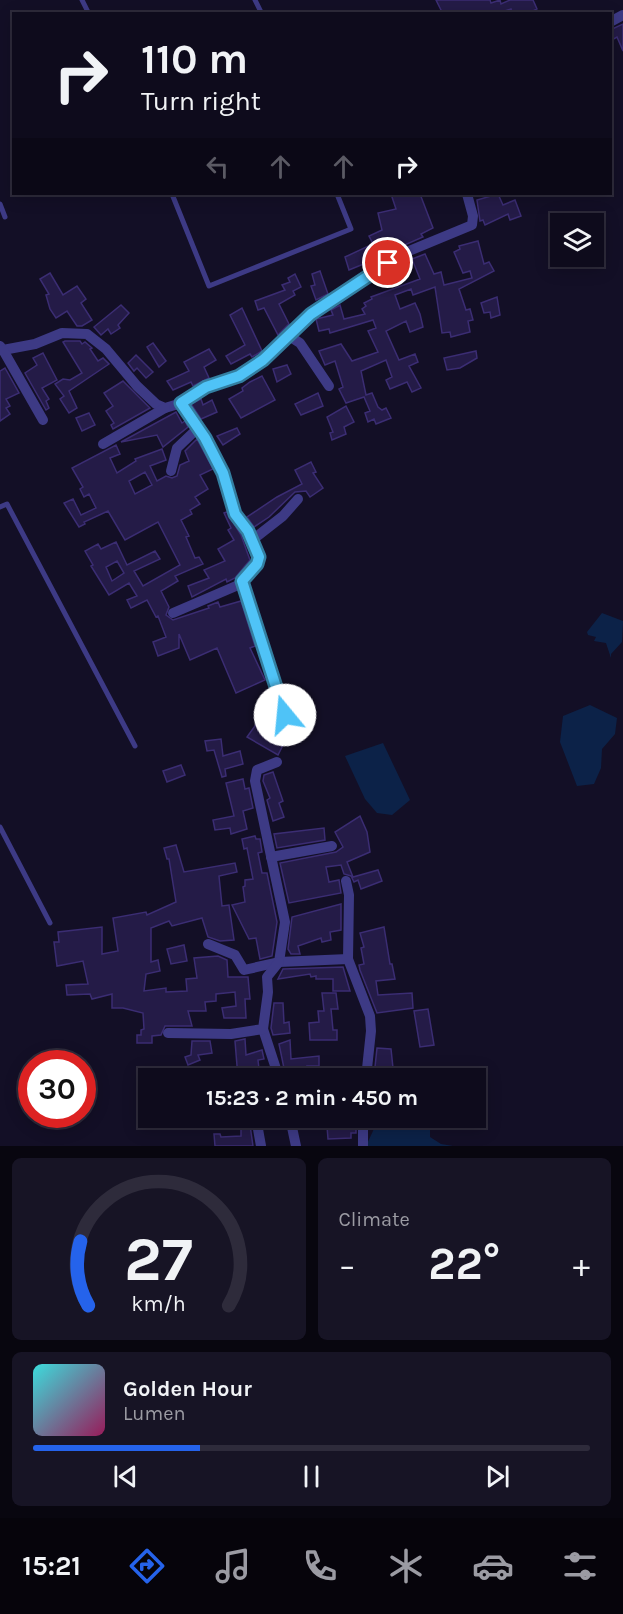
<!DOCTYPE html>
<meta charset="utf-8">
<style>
:root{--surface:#0e0b1c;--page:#171425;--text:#f1f3f6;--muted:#9b9ba3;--line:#2e2b3b;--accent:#2563eb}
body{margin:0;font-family:Karla,sans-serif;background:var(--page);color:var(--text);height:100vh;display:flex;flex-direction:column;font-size:22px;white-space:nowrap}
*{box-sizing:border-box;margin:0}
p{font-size:20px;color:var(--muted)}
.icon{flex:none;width:33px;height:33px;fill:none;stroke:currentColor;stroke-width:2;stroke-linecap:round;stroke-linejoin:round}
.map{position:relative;height:1146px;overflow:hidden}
.sheet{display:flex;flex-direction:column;gap:12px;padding:12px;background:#08060f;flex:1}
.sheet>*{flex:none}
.guide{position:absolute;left:12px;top:12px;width:600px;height:183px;border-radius:0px;box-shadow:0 3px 15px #0003,0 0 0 2px var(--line);background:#0e0b1c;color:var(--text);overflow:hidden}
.controls{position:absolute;left:550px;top:213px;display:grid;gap:12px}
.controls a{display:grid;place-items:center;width:54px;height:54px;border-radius:0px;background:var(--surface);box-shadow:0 3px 15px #0003,0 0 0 2px var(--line);font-size:30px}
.speed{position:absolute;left:18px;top:1050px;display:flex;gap:12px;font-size:30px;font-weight:700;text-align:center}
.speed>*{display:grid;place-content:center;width:78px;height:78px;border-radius:50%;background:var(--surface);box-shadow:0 3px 15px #0003,0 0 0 2px var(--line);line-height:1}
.speed .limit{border:9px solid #d22;background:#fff;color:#111}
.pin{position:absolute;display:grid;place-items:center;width:51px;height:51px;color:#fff;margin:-26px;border:3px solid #fff;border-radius:50%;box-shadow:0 2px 6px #0007}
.me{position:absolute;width:66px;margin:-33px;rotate:343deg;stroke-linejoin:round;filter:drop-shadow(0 0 4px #0008)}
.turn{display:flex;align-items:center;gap:21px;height:126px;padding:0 30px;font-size:27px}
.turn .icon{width:78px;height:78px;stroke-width:2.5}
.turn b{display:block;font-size:42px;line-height:51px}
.lanes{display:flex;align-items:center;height:57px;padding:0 30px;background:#0003;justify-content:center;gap:30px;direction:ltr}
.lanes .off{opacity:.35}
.big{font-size:45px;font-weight:700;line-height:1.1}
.sheet .card{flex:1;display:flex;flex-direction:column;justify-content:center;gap:9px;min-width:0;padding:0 21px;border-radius:9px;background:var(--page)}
.sheet .dial{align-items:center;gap:0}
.dial svg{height:156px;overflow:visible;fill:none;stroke:var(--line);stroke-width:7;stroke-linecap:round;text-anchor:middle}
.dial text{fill:var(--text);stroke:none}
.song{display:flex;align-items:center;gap:18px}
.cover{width:72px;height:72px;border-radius:9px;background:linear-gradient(135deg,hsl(180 70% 55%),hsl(330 70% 35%))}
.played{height:6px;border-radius:3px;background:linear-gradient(90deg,var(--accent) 30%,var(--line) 30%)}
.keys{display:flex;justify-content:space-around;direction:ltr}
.heat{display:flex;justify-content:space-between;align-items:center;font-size:33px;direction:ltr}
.sheet .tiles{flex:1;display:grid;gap:12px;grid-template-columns:1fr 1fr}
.card:last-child{grid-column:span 2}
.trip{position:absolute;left:138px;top:1068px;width:348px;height:60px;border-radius:0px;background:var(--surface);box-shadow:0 3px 15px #0003,0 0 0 2px var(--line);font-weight:700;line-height:60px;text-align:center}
.dock{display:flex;height:96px;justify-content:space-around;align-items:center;background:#06040b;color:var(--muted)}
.dock .icon{width:42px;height:42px}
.dock .on{color:var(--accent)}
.dock b{font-size:27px;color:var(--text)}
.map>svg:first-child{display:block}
</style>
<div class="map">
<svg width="623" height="1146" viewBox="0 0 623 1146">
<rect width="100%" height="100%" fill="#130f26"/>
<g fill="#0c2248">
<path d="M602,613L623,621L622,642L611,654V658L606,643L594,641L596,637L588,635L587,632Z"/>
<path d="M590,705L617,718L615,734L602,749L601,768L594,784L577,786L560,742L563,716Z"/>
<path d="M383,743L410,800L392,815L377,813L365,799L345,756Z"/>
<path d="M379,1118L386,1124L394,1118H430V1137L441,1144L453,1146H366Z"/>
</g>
<g fill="#241b47" stroke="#3b2d73" stroke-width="1.5" fill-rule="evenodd">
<path d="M436,0H490L491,3L500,0L501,4L510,0H533L537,9L527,14H513L511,9L495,14H443Z"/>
<path d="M623,24V51L617,37L610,41V30Z"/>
<path d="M391,194H420L433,228L421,234L423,237L400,247L373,264L371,261L349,270L345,257L373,244L369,236L382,230L378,213L396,209Z"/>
<path d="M498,194L503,205L515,200L521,216L510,220L508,214L485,225L483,220L480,221L477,200Z"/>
<path d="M478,241L484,264L489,262L494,271L459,289L466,310L470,309L473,320L468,321L470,332L451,337L450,332L442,333L435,287L413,295L411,289L395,295L400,309L415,303L420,314L423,327L410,332L406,321L386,331L399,360L415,354L418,362L409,366L421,388L412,392L407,382L390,389L386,380L392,377L386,360L361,371L366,395L372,393L378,407L382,410L386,408L391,418L376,424L374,419L368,422L365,413L370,411L364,397L346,403L339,389L343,387L335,361L325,365L319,351L341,344L352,361L378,352L368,331L376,328L373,320L330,333L329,329L319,331L316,319L333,315L331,310L340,305L344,319L365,314L362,309L366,306L364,303L372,299L371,297L420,279L412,259L425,254L434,274L441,272L444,285L472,278L470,271L463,273L454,252L460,249L459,246Z"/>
<path d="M320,271L328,294L316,300L311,286L315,285L312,274Z"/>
<path d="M50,273L63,295L77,286L86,299L81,303L92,320L82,326H77L67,311L56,318L50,309L46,295L49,294L40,279Z"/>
<path d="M295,274L301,287L293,291L295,295L279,304L289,324L278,335L264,308L258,310L255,301L285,290L282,285L290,282L288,278Z"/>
<path d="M497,297L500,315L491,318L490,312L484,313L481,303Z"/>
<path d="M121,305L129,313L118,325L120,328L111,334L108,329L101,335L94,327Z"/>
<path d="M242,308L262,351L252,357L250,354L231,364L226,356L245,345L230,315Z"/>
<path d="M65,341H80L82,344L85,342L92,348L90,349L98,361L103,358L109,364L69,391L77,408L69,413L60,399L64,396L55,384L63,379L70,380L82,373L63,342Z"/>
<path d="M153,343L166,361L159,367L147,347Z"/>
<path d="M209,349L216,360L204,367L209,378L193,386L191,382L173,390L167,381L189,371L184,362Z"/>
<path d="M476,351L477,358L460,368L447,370L444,358Z"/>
<path d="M43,353L57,380L42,388L49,399L46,401L49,408L46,410L25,373L37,365L33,358Z"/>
<path d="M136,355L153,372L146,378L137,368L134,371L128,363Z"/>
<path d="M287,365L291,374L277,382L273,369Z"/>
<path d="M5,368L19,393L6,399L10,406L6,408L10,414L0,421V371Z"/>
<path d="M262,376L275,400L241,418L229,399L243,391L242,388L250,382Z"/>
<path d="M123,381L150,408L113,429L111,425L114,423L106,411L113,406L104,393Z"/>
<path d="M318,393L323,406L301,415L295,404Z"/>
<path d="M201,399L203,405L212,400L217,412L201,419L191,404Z"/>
<path d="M346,406L354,422L344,427L346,434L332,440L330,433L333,432L327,417Z"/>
<path d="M176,412L182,423L185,421L188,427L163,447L157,435L121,442Z"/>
<path d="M89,413L95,425L82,431L76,418Z"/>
<path d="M237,428L240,434L223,445L217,436Z"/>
<path d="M197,439L213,469L200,475L208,489L195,497L200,504L190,510L192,514L181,520L189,536L186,537L195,558L199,557L203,564L175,576L178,581L161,591L169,607L166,615L173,620L209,608L208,606L218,602L220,607L241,601L255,646L250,648L265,680L236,693L217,648L190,660L179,634V648L158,656L153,642L166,637L158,616L156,617L147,600L131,608L127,600L137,596L129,583L109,595L91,566L93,565L85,551L98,544L101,549L116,542L127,565L155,551L160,559L134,571L143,586L180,565L158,522L125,540L108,511L84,522L85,524L79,527L64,503L73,499L81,515L96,508L89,494L84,497L80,489L83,487L72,468L116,445L120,454L110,458L117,473L136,461L135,459L162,449L166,460L150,466L157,481L166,476L172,478L177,476L180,465L189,461L185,451ZM145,472L152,485L135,494L129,481ZM117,561L124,573L112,581L106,567Z"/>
<path d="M311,462L316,472L313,473L323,488L310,497L306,491L295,492L269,517L254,527L247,517L277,497L302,484L295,470Z"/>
<path d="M227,512L241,535L250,560L235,578L227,582L226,579L192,597L188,586L209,578L204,570L225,561L218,549L234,540L228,530L231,528L224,513Z"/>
<path d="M260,719L288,735L278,755L247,737Z"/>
<path d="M221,739L223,756L240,751L243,764L225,769L226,776L222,777L214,750L207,751L205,741Z"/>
<path d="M181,765L185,775L167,782L163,771Z"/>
<path d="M273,772L283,801L279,803L284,817L273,821L267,800L270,798L263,781L264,775Z"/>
<path d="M243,779L245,789L249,788L253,808L243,811L247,829L231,834L230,828L215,830L213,820L234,816L226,783Z"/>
<path d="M360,816L367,832L370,852L347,862L353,877L378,870L382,881L361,889L358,880L354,882L351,876L344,874L341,865L326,867L329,882L339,880L341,893L289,903L280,863L336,852L343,847L335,832Z"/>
<path d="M324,828L325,840L277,848L274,834Z"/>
<path d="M255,836L256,839H260L262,852L258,853L262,873H267L277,922L272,956L260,959L256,938L249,939L232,905L245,902L243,887L245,886V880L253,879L247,848L244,849L242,839Z"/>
<path d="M176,845L184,872L235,863L237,872L219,876L222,906L229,905L234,940L220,941L208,937L202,918L172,926L169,921L151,928V962L158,960L160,971L146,974L144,991L166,988V992L187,991L186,979L197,978L194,958L218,956L227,960L228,977H248L250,999H245L246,1018H224L222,1008L236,1006L235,992L216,994V1001L205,1002L206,1011H188L192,1026H165L161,1035L152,1036V1043H137V1035H141V1030L144,1029L143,1013L123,1008H112V994L92,999L90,994L67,995L66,985L88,984L83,961L57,966L54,942H59L58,932L102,927V954L118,951L113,918L146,912L147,915L176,902L169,859H167L164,848Z"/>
<path d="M341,904V930L330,932L331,940L322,942L321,938L298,946L300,954H291L288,949L292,917Z"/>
<path d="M384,927L390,964H392L395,979L376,981L378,995L412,993L413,1008L377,1013L360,970L359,965L364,964L361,948L364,947L360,933Z"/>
<path d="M184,945L187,961L171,964L167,949Z"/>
<path d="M343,967L350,991H333V979H316V976L311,977L310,974L278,979L283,969Z"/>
<path d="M322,993H336L338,1009H331L333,1030H337V1040H310L309,1023L319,1022L318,1011H324Z"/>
<path d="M274,1003H283L284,1023L289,1022L290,1033L273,1035L271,1028Z"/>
<path d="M428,1009L434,1045L420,1047L414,1011Z"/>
<path d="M245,1039L246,1055L262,1050L264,1059L258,1060L260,1078H238L235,1041Z"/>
<path d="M290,1040L291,1059L319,1056V1066H307L309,1078H286L279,1044Z"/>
<path d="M192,1041H210L212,1053L198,1055L200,1060L188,1065L185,1057L191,1055Z"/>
<path d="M377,1048L391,1049L393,1068L375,1067Z"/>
<path d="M241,1118H249L253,1146H215L214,1134H220L221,1137L241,1136Z"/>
<path d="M353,1118H356V1133H351V1138L328,1139L327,1126L353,1125Z"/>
</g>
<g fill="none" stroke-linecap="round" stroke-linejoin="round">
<g stroke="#3d3a85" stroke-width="5">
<path d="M82,0L89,14"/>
<path d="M255,0L262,14"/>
<path d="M172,194L209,286L351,229L337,194"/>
<path d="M0,204L5,217"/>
<path d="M0,507L7,504L135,746"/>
<path d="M0,827L50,923"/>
</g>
<g stroke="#3d3a85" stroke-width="10">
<path d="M610,22L623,15"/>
<path d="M289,336L300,343L329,386"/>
<path d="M0,346L3,350L35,344L62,333L87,334L106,349L137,386L156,404L165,408L175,405L206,387L239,376L263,360L311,314L404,253L472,225L473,216L467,194"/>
<path d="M3,350L43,420"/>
<path d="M181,403L205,438L223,473L235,514L248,531L259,557L257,564L242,581L285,715"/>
<path d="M103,444L165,408"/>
<path d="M171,471L177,448L198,428"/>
<path d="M251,541L283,516L298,499"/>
<path d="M173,613L243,583"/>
<path d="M277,762L257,770L255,781L285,922L279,962L348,959"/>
<path d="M271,857L332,846"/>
<path d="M346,881L349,895L348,959L370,1016L371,1031L366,1078"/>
<path d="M208,944L235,955L244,970L279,962"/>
<path d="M263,1029L279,1078"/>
<path d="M168,1033L231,1034L263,1029L268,992L267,977L279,962"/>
<path d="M256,1118L261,1146"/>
<path d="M290,1118L296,1146"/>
<path d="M363,1146V1118"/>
</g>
</g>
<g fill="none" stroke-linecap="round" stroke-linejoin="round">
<defs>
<path id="route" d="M285,715L242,581L257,564L259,557L248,531L235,514L223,473L205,438L181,403L206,387L239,376L263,360L311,314L388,263"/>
</defs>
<use href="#route" stroke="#337fa1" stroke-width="15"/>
<use href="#route" stroke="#4fc3f7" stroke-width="10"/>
</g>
</svg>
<div class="controls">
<a><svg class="icon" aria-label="layers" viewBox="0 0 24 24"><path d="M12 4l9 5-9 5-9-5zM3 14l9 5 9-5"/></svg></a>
</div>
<div class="speed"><div class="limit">30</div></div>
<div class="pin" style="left:388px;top:263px;background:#d93025"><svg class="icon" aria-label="arrive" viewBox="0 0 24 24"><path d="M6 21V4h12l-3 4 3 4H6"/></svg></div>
<svg class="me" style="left:285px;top:715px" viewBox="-20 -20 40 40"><circle r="19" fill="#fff"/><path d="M0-13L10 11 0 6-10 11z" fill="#4fc3f7"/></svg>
<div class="trip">15:23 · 2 min · 450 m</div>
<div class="guide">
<div class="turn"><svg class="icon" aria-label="right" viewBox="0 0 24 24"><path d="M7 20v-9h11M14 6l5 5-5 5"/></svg><div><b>110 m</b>Turn right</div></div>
<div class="lanes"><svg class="icon off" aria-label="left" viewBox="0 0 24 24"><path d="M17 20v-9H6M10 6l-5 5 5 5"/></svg><svg class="icon off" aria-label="ahead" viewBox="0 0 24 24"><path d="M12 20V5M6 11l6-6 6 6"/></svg><svg class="icon off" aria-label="ahead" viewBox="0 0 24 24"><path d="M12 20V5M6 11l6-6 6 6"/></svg><svg class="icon" aria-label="right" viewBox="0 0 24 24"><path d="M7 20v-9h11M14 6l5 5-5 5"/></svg></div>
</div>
</div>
<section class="sheet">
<div class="tiles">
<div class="card dial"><svg viewBox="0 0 100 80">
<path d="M14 69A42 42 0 1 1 86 69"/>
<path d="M14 69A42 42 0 0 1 10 36" stroke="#2563eb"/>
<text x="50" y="56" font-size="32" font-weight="700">27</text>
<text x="50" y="72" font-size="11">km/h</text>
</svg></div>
<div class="card"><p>Climate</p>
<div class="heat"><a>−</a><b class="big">22°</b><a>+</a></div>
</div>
<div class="card">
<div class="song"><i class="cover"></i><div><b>Golden Hour</b><p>Lumen</p></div></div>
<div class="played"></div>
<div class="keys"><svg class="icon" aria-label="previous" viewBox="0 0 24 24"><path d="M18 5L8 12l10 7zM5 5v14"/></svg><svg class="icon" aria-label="pause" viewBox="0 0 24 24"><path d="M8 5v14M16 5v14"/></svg><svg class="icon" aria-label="next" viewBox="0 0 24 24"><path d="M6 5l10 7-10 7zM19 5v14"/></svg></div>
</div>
</div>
</section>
<nav class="dock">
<b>15:21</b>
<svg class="icon on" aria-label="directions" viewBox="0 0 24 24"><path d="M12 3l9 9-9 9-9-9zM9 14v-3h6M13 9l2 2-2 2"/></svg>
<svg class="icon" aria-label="music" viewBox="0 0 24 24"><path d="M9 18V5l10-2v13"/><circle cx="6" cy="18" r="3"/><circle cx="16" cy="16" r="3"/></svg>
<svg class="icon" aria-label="phone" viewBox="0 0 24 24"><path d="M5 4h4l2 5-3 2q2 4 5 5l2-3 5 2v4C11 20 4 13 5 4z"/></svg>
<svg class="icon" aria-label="climate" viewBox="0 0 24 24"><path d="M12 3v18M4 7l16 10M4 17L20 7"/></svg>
<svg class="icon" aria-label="car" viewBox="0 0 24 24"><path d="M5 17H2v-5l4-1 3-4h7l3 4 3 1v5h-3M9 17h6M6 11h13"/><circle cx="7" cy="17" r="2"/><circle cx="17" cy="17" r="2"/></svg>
<svg class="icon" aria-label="filters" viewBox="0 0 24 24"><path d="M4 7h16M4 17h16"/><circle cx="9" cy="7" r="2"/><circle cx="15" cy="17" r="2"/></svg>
</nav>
